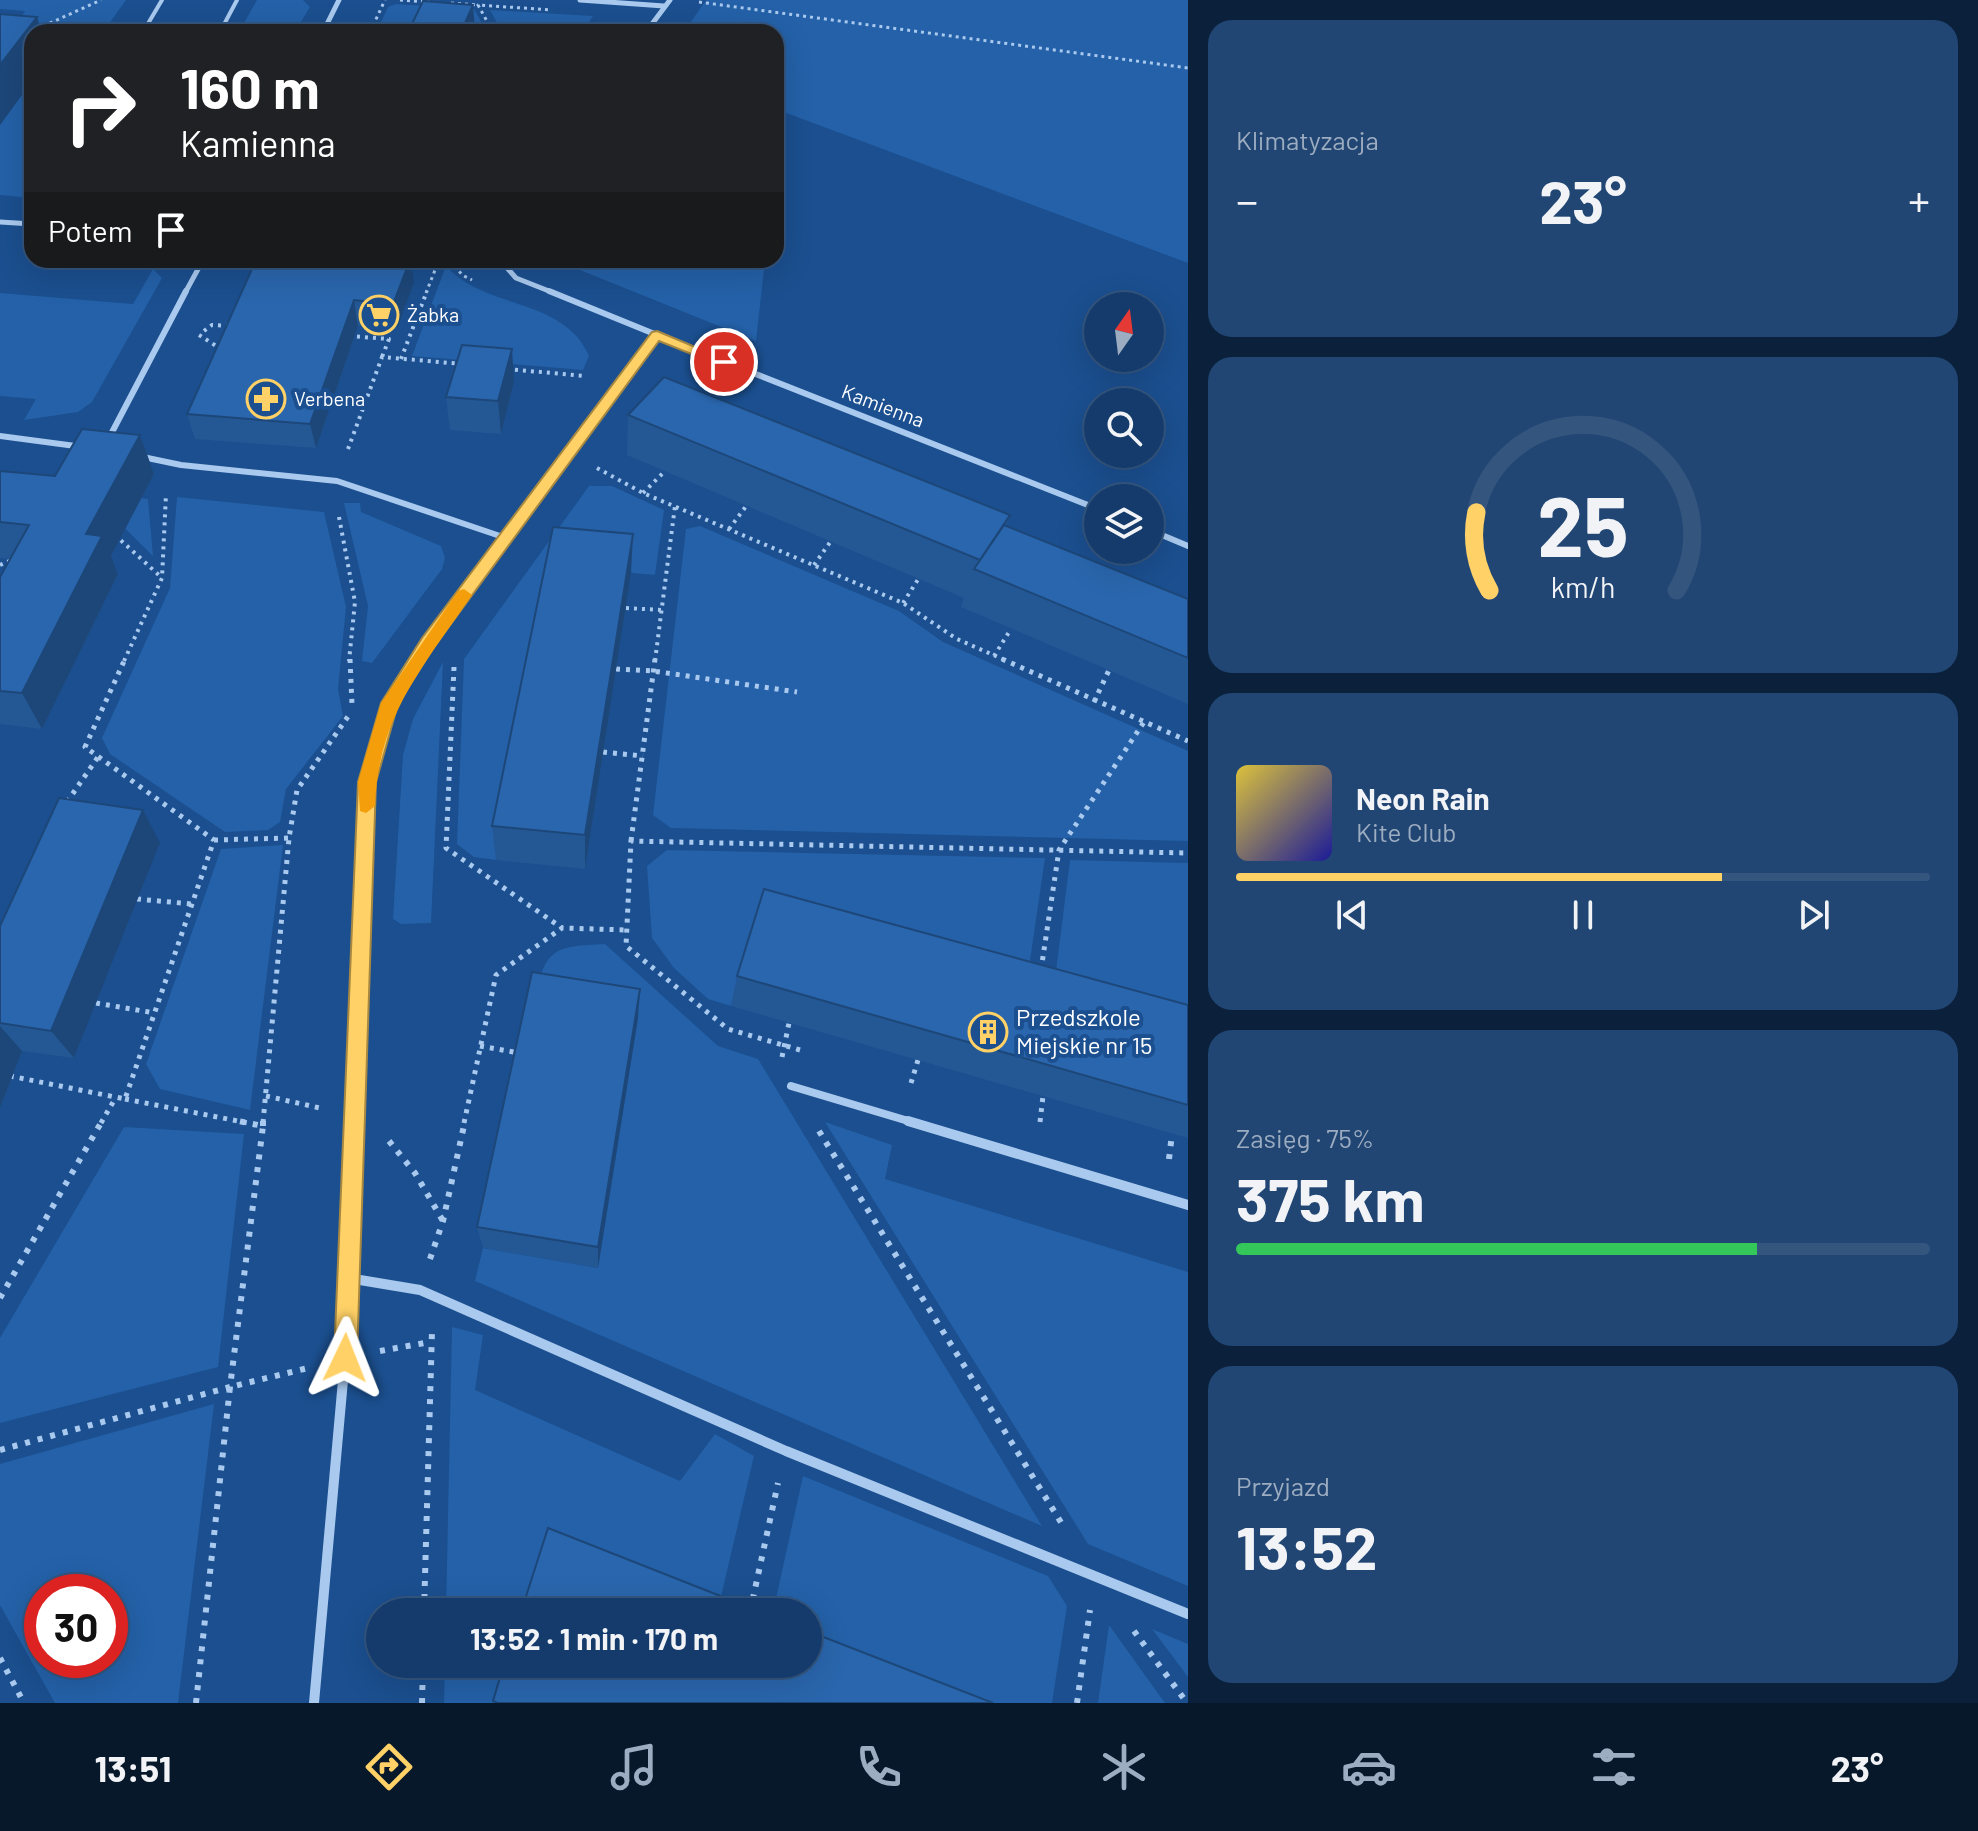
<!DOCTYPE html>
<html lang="pl">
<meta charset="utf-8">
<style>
:root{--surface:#143b6b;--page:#214673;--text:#f1f3f6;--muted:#9dadc1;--line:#33557e;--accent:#ffd166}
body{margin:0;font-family:Barlow,sans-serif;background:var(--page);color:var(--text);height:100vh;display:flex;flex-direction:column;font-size:30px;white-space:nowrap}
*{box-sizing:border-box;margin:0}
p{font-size:26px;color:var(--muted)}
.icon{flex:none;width:44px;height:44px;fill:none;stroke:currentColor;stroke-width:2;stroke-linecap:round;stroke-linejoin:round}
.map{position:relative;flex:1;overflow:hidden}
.panel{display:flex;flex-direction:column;gap:20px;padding:20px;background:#0b203b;width:790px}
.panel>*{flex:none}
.guide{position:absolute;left:24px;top:24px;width:760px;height:244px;border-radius:24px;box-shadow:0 8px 32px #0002,0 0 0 2px var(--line);background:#202124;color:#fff;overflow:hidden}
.needle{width:52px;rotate:14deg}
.tools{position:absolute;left:1084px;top:292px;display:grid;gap:16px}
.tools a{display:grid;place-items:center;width:80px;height:80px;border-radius:50%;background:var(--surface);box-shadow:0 8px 32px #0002,0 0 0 2px var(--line);font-size:40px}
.speed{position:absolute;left:24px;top:1574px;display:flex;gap:16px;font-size:40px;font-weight:700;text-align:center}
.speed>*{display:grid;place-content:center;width:104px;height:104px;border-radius:50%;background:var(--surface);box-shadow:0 8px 32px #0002,0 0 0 2px var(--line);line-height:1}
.speed .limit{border:12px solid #d22;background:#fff;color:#111}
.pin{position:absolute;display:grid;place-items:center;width:68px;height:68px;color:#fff;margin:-34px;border:4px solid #fff;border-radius:50%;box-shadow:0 2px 8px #0007}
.me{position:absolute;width:88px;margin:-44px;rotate:2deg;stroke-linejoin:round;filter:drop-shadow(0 0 6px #0008)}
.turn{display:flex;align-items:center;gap:28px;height:168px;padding:0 24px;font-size:36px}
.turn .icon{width:104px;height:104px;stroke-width:2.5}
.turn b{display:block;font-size:56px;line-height:68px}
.then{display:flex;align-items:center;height:76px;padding:0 24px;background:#0003;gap:16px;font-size:30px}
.big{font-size:60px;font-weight:700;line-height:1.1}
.panel .widget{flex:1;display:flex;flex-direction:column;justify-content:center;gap:12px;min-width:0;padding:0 28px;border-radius:24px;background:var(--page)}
.panel .dial{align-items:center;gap:0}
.dial svg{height:208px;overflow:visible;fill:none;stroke:var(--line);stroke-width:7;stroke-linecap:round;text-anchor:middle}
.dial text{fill:var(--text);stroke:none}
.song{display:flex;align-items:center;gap:24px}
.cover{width:96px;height:96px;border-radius:12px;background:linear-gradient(135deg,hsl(50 70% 55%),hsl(240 70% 35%))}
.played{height:8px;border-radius:4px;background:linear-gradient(90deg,var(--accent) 70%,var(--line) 70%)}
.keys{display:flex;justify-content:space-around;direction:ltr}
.heat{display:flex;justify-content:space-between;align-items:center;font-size:44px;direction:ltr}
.charge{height:12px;border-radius:6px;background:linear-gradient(90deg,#34c759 75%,var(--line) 0)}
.trip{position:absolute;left:366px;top:1598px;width:456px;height:80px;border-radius:40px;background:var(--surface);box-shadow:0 8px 32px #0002,0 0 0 2px var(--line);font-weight:700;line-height:80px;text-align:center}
.tabs{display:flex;height:128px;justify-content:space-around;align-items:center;background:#08182b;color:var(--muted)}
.tabs .icon{width:56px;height:56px}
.tabs .current{color:var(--accent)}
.tabs b{font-size:36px;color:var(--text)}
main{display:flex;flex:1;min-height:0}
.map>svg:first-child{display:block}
</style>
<main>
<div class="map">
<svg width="1188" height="1703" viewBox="0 0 1188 1703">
<rect width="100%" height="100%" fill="#1b4f8f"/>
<g fill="#2461a8" fill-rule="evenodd">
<path d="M0,0H126L103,32H32L0,48L25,11L0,9Z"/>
<path d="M257,0H303L310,7L299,25L265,23L260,32H239Z"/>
<path d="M706,0H1188V263L781,111L776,155V32H684Z"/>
<path d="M396,4L474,9L487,32L381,22L388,7Z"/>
<path d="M490,10L593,16L582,32H502Z"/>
<path d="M32,81V198L0,195V125Z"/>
<path d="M581,260H765L756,341L580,270Z"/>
<path d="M446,266C485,310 564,297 589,356L583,370L412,356Z"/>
<path d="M153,269L162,278L92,402L78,412L24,420L36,399L0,396V293L133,304Z"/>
<path d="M589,486H612L664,510L655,575L554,566L496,860L474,857L457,844L464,659Z"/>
<path d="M87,491L148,499L153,556Z"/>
<path d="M177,497L324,512L346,607L338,689L343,716L286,789L280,822L268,830L225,832L110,754L102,738L170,588Z"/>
<path d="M344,503H360L361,512L441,546L445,558L442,569L372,663L362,661L368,606Z"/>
<path d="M700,526L899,611L943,642L1188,751V841L671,828L653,815L686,529Z"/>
<path d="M443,662L431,923L401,924L393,919L403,755L413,719Z"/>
<path d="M283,845L250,1110L160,1089L146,1064L221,849Z"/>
<path d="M667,850L1045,858L1025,995L757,922L731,1006L708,999L674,968L652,938L647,866Z"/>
<path d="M1070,860L1188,863V1041L1052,1003Z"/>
<path d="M605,944L718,1046L758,1059L1042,1526L475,1281L483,1248L598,1268L535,1002C544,949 553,946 605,944Z"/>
<path d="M825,1122L892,1145L885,1179L1188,1272V1586L1088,1544Z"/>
<path d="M124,1127L244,1134L218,1367L0,1423V1338Z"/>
<path d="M452,1327L483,1335L475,1390L680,1481L715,1434L754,1456L720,1601L524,1612H446Z"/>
<path d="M214,1404L178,1703H55L0,1605V1464ZM42,1592H110V1660H42Z"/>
<path d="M803,1476L1048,1576L1067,1606L1052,1703H982L808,1635V1612H773Z"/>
<path d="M1109,1625L1165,1703H1098Z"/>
<path d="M1152,1629L1188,1644V1678V1677Z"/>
<path d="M445,1664H507L501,1703H444Z"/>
</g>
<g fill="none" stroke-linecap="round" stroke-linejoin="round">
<g stroke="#a9c9ee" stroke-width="3" stroke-dasharray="3 4" stroke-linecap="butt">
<path d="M400,0L429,2"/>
<path d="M699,2L1188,68"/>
<path d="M451,3L478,5"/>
<path d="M37,29L101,0"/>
<path d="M370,32L385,0"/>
<path d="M493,32L478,5L552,10"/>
<path d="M451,260L462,275L472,280"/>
<path d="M115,266L118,260"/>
<path d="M426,293L439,260"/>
</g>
<g stroke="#a9c9ee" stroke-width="4" stroke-dasharray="3 5" stroke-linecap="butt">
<path d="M204,331L212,325L232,326"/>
<path d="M199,335L221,349"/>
<path d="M349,336L389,339L382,357"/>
<path d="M401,359L427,291"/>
<path d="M507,369L585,376"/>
<path d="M348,449L382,357L462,364"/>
<path d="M597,468L643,493L903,603L957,639L1007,661"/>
<path d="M643,493L665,471"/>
<path d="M339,517L355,602L349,661"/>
<path d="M729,529L747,505"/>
<path d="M115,535L161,577"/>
<path d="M0,565L12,560"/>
<path d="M814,565L831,541"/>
<path d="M903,603L919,578"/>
<path d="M626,608L661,610"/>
<path d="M994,656L1011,629"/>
<path d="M124,661L162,578L166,494"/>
<path d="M655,661L675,506"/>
</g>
<g stroke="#a9c9ee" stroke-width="5" stroke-dasharray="4 6" stroke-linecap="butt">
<path d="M350,659L352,705"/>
<path d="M1002,659L1188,741"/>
<path d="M454,667L446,848L562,928"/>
<path d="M616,669L653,671L797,692"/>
<path d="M1094,702L1109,670"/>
<path d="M603,752L643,756"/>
<path d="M67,802L98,757"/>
<path d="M214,840L289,838"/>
<path d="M631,841L655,659"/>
<path d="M137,899L192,904"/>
<path d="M1041,970L1059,850L1144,722"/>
<path d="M96,1003L155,1013"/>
<path d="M480,1046L519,1053"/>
<path d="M800,1050L728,1029L626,946L631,841L1188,853"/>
<path d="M782,1057L789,1023"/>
<path d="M0,1074L125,1099L214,840L85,747L125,659"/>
<path d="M911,1083L918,1060"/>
<path d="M266,1096L320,1108"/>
<path d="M125,1099L248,1123"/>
<path d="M1040,1122L1043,1096"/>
<path d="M101,1123L116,1097"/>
<path d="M263,1123L289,838L297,790L349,715"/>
<path d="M464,1123L496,975L562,928L627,930"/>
</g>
<g stroke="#a9c9ee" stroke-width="6" stroke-dasharray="5 8" stroke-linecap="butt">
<path d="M263,1126V1121"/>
<path d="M819,1131L1062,1524"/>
<path d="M389,1141L415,1173L443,1221"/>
<path d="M1169,1159L1172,1134"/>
<path d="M430,1259L443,1221L465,1121"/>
<path d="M0,1298L102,1121"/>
<path d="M380,1351L430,1342"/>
<path d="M0,1450L230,1387L263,1126L238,1121"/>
<path d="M424,1612L432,1331"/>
<path d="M750,1612L778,1483"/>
<path d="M1134,1631L1187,1703"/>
<path d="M0,1658L24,1703"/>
<path d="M196,1703L230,1387L312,1367"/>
<path d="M422,1703L423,1664"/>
<path d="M1077,1703L1090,1610"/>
</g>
<g stroke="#a9c9ee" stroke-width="4">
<path d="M143,32L162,0"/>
<path d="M220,32L237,0"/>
</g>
<g stroke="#a9c9ee" stroke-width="5">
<path d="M580,0L664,6"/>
<path d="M323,32L339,0"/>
<path d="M646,32L670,0"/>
<path d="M0,222L32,224"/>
<path d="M500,260L516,278L554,293"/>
<path d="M185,293L203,260"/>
</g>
<g stroke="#a9c9ee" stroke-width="6">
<path d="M657,335L1098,509"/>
<path d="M0,436L83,447"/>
<path d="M109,438L186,291"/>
<path d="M138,456L181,465L337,481L506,538"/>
<path d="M1150,530L1188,546"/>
<path d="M417,661L657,335L549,291"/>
</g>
<g stroke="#a9c9ee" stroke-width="8">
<path d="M791,1086L915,1123"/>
<path d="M354,1123L367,782L390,703L418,659"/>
</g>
<g stroke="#a9c9ee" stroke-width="10">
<path d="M908,1121L1188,1205"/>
<path d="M348,1278L420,1290L786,1451L1188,1614"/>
<path d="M314,1703L345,1358L354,1121"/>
</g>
</g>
<g fill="#245895">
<path d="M256,260L414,283L397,329L358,326L316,448L195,439L187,414Z"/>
<path d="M514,382L501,434L450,430L446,397Z"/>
<path d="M628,415L1010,515L1006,526L1188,599V704L961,607L964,598L627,455Z"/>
<path d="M140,435L154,474L111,556L118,574L42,729L0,724V577L10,559L0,558V471L55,476Z"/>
<path d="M631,573L585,869L496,860L492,826Z"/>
<path d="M160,843L74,1058L22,1051L0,1108V926Z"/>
<path d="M737,976L1188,1005V1138L731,1006Z"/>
<path d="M638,1018L598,1268L483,1248L477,1227Z"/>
</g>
<g fill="#1d4779">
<path d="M473,5L475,29L474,32H461Z"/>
<path d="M37,17L42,32H32V81L0,125V65Z"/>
<path d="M410,260H411L414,283L397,329L393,304Z"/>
<path d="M354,300L358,326L316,448L310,424Z"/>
<path d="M512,349L514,382L501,434L498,401Z"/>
<path d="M140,435L154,474L111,556L118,574L42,729L22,693L86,534Z"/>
<path d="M633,534L631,573L585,869V835Z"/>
<path d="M143,810L160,843L74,1058L51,1031Z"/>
<path d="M640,989L638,1018L598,1268V1247Z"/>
<path d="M0,1026L22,1051L0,1108Z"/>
</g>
<g fill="#2a66ad" stroke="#1d4779" stroke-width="2">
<path d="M423,1L473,5L461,32H408Z"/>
<path d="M0,14L37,17L0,65Z"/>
<path d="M256,260H410L393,304L354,300L310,424L187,414Z"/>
<path d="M462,345L512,349L498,401L446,397Z"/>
<path d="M664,377L1010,515L980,560L628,415Z"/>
<path d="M82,429L140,435L86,534L102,536L22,693L0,691V577L29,525L0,522V471L55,476Z"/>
<path d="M1004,525L1188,599V658L974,569Z"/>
<path d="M553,527L633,534L585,835L492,826Z"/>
<path d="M59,798L143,810L51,1031L0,1023V926Z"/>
<path d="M764,889L1188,1005V1105L737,976Z"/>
<path d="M532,972L640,989L598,1247L477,1227Z"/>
<path d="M548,1528L761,1612H521Z"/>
<path d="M808,1631L993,1703H498L493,1701L504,1664H808Z"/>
</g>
<path fill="#ffd166" stroke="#a68842" stroke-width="2" d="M657,331L731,362L724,366L719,365L659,341L434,647L398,704L376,782L357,1358L353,1366L345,1370L337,1366L334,1358L358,782L381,703L422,638L652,332Z"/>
<path fill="#f59e0b" d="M464,589L472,595L469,599C422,669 378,716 375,806L366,813L360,811L358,782L381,703L458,591Z"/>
<defs>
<symbol id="supermarket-ring" viewBox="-11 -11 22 22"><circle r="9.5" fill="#1b4f8f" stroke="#ffd166" stroke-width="1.5"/><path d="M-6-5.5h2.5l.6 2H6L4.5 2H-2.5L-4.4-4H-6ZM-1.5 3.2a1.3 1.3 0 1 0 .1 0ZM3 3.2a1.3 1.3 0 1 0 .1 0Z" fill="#ffd166"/></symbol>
<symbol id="pharmacy-ring" viewBox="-11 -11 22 22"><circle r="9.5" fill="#1b4f8f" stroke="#ffd166" stroke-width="1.5"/><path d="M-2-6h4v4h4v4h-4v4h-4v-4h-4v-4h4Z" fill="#ffd166"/></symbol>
<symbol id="building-ring" viewBox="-11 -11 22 22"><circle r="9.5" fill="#1b4f8f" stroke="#ffd166" stroke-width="1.5"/><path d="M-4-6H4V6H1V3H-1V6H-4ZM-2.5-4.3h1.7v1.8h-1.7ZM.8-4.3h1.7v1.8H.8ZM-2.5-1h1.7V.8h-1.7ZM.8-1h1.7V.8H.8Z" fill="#ffd166"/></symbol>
</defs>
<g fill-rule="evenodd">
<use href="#supermarket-ring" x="357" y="293" width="44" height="44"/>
<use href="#pharmacy-ring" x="244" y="377" width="44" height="44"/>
<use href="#building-ring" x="966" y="1010" width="44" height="44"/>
</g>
<g text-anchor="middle" stroke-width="8" stroke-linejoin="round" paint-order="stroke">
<g font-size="20" fill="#fff" stroke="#1b4f8f" text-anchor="start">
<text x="407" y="322">Żabka</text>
<text x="294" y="406">Verbena</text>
</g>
<g font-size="20" fill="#fff" stroke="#1b4f8f">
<text transform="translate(883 406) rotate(21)" y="7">Kamienna</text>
</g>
<g font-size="24" fill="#fff" stroke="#1b4f8f" text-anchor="start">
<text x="1016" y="1026">Przedszkole<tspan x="1016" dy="28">Miejskie nr 15</tspan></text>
</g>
</g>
</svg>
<div class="tools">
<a><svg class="needle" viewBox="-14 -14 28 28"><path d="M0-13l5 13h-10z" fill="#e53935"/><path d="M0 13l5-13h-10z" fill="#9dadc1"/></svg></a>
<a><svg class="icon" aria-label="search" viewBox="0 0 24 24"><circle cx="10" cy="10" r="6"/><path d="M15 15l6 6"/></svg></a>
<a><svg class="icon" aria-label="layers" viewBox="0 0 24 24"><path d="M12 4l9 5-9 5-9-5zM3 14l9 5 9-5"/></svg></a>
</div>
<div class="speed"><div class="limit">30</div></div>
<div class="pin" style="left:724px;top:362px;background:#d93025"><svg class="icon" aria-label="arrive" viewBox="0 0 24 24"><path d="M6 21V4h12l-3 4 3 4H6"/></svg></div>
<svg class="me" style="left:345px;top:1358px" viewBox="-20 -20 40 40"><path d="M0-17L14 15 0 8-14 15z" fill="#ffd166" stroke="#fff" stroke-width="4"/></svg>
<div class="trip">13:52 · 1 min · 170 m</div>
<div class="guide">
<div class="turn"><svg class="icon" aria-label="right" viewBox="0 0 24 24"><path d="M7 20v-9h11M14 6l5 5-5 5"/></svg><div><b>160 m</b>Kamienna</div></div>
<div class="then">Potem<svg class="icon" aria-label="arrive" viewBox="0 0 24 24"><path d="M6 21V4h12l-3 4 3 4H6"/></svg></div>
</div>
</div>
<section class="panel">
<div class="widget"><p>Klimatyzacja</p>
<div class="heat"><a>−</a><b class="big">23°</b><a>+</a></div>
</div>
<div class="widget dial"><svg viewBox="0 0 100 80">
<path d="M14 69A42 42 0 1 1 86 69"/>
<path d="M14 69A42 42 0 0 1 9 39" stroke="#ffd166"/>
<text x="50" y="56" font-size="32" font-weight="700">25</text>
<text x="50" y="72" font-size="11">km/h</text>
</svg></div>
<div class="widget">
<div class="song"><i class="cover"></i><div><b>Neon Rain</b><p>Kite Club</p></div></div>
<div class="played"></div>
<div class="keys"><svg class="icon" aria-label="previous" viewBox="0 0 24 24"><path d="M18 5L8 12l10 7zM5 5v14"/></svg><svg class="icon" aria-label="pause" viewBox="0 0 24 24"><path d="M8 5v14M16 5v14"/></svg><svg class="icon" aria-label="next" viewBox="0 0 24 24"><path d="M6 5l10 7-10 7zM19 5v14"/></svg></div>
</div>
<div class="widget"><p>Zasięg · 75%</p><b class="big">375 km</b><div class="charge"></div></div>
<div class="widget"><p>Przyjazd</p><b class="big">13:52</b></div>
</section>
</main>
<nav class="tabs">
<b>13:51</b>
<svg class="icon current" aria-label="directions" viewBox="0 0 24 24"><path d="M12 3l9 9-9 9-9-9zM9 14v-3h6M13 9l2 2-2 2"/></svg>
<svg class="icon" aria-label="music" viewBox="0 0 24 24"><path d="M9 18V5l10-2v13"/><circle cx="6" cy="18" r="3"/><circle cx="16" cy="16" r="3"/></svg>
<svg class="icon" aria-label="phone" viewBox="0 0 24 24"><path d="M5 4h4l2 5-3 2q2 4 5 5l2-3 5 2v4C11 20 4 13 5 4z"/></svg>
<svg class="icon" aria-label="climate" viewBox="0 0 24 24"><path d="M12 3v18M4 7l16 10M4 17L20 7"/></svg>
<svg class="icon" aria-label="car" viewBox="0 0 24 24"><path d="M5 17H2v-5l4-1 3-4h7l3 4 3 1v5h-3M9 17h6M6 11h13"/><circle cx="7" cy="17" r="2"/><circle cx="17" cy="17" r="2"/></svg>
<svg class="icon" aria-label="filters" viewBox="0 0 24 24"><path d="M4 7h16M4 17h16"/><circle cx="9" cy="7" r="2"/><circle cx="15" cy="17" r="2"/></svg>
<b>23°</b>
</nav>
